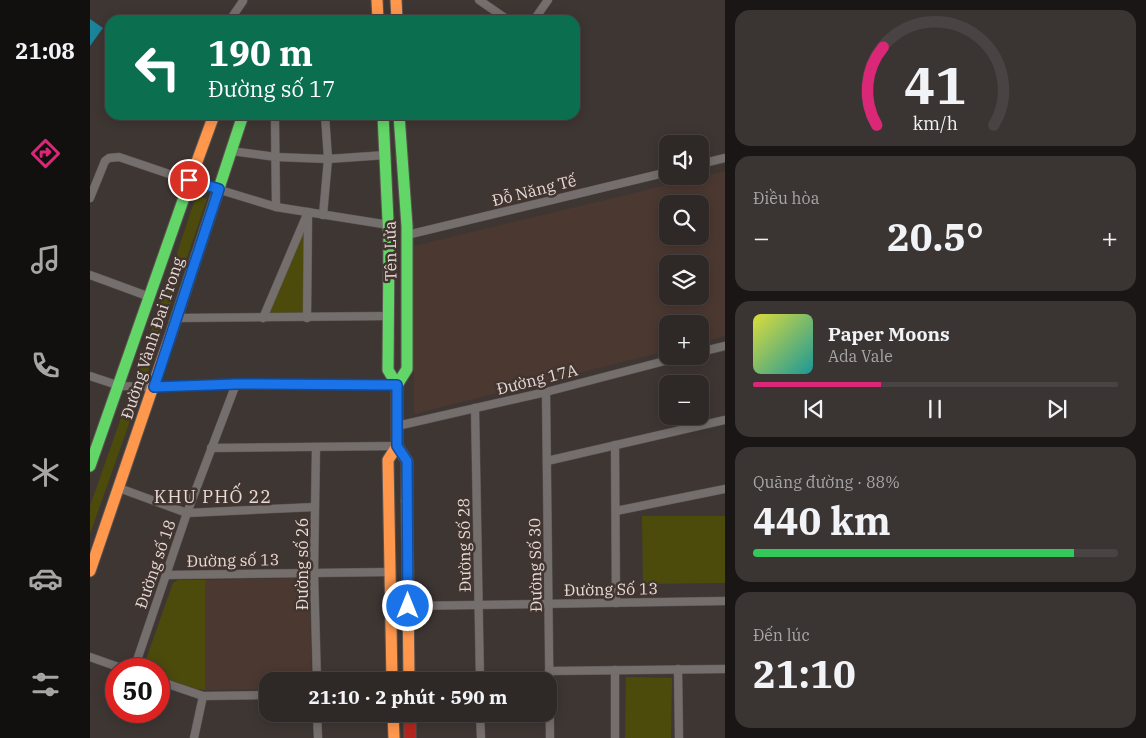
<!DOCTYPE html>
<html lang="vi">
<meta charset="utf-8">
<style>
:root{--surface:#2e2826;--page:#3a3432;--text:#f1f3f6;--muted:#a7a6a7;--line:#494443;--accent:#db2777}
body{margin:0;font-family:"IBM Plex Serif",serif;background:var(--page);color:var(--text);height:100vh;display:flex;flex-direction:column;font-size:19px;white-space:nowrap}
*{box-sizing:border-box;margin:0}
p{font-size:16px;color:var(--muted)}
.icon{flex:none;width:28px;height:28px;fill:none;stroke:currentColor;stroke-width:2;stroke-linecap:round;stroke-linejoin:round}
.map{position:relative;flex:1;overflow:hidden}
.side{display:flex;flex-direction:column;gap:10px;padding:10px;background:#191615;width:421px}
.side>*{flex:none}
.hud{position:absolute;left:15px;top:15px;width:475px;height:105px;border-radius:15px;box-shadow:0 2px 12px #0003,0 0 0 1px var(--line);background:#0b6e4f;color:#fff;overflow:hidden}
.fabs{position:absolute;left:569px;top:135px;display:grid;gap:10px}
.fabs a{display:grid;place-items:center;width:50px;height:50px;border-radius:10px;background:var(--surface);box-shadow:0 2px 12px #0003,0 0 0 1px var(--line);font-size:25px}
.speed{position:absolute;left:15px;top:658px;display:flex;gap:10px;font-size:25px;font-weight:700;text-align:center}
.speed>*{display:grid;place-content:center;width:65px;height:65px;border-radius:50%;background:var(--surface);box-shadow:0 2px 12px #0003,0 0 0 1px var(--line);line-height:1}
.speed .limit{border:8px solid #d22;background:#fff;color:#111}
.pin{position:absolute;display:grid;place-items:center;width:42px;height:42px;color:#fff;margin:-21px;border:2px solid #fff;border-radius:50%;box-shadow:0 1px 5px #0007}
.me{position:absolute;width:55px;margin:-28px;rotate:0deg;stroke-linejoin:round;filter:drop-shadow(0 0 4px #0008)}
.turn{display:flex;align-items:center;gap:18px;height:105px;padding:0 20px;font-size:22px}
.turn .icon{width:65px;height:65px;stroke-width:2.5}
.turn b{display:block;font-size:35px;line-height:42px}
.big{font-size:38px;font-weight:700;line-height:1.1}
.side .widget{flex:1;display:flex;flex-direction:column;justify-content:center;gap:8px;min-width:0;padding:0 18px;border-radius:15px;background:var(--page)}
.side .dial{align-items:center;gap:0}
.dial svg{height:130px;overflow:visible;fill:none;stroke:var(--line);stroke-width:7;stroke-linecap:round;text-anchor:middle}
.dial text{fill:var(--text);stroke:none}
.song{display:flex;align-items:center;gap:15px}
.cover{width:60px;height:60px;border-radius:8px;background:linear-gradient(135deg,hsl(60 70% 55%),hsl(180 70% 35%))}
.played{height:5px;border-radius:2px;background:linear-gradient(90deg,var(--accent) 35%,var(--line) 35%)}
.keys{display:flex;justify-content:space-around;direction:ltr}
.heat{display:flex;justify-content:space-between;align-items:center;font-size:28px;direction:ltr}
.charge{height:8px;border-radius:4px;background:linear-gradient(90deg,#34c759 88%,var(--line) 0)}
.trip{position:absolute;left:169px;top:672px;width:298px;height:50px;border-radius:15px;background:var(--surface);box-shadow:0 2px 12px #0003,0 0 0 1px var(--line);font-weight:700;line-height:50px;text-align:center}
main{display:flex;flex:1;min-height:0}
.tabs{display:flex;flex-direction:column;width:90px;justify-content:space-around;align-items:center;background:#12100f;color:var(--muted)}
.tabs .icon{width:35px;height:35px}
.tabs .current{color:var(--accent)}
.tabs b{font-size:22px;color:var(--text)}
.map>svg:first-child{display:block}
</style>
<main>
<nav class="tabs">
<b>21:08</b>
<svg class="icon current" aria-label="directions" viewBox="0 0 24 24"><path d="M12 3l9 9-9 9-9-9zM9 14v-3h6M13 9l2 2-2 2"/></svg>
<svg class="icon" aria-label="music" viewBox="0 0 24 24"><path d="M9 18V5l10-2v13"/><circle cx="6" cy="18" r="3"/><circle cx="16" cy="16" r="3"/></svg>
<svg class="icon" aria-label="phone" viewBox="0 0 24 24"><path d="M5 4h4l2 5-3 2q2 4 5 5l2-3 5 2v4C11 20 4 13 5 4z"/></svg>
<svg class="icon" aria-label="climate" viewBox="0 0 24 24"><path d="M12 3v18M4 7l16 10M4 17L20 7"/></svg>
<svg class="icon" aria-label="car" viewBox="0 0 24 24"><path d="M5 17H2v-5l4-1 3-4h7l3 4 3 1v5h-3M9 17h6M6 11h13"/><circle cx="7" cy="17" r="2"/><circle cx="17" cy="17" r="2"/></svg>
<svg class="icon" aria-label="filters" viewBox="0 0 24 24"><path d="M4 7h16M4 17h16"/><circle cx="9" cy="7" r="2"/><circle cx="15" cy="17" r="2"/></svg>
</nav>
<div class="map">
<svg width="635" height="738" viewBox="0 0 635 738">
<rect width="100%" height="100%" fill="#3e3633"/>
<g fill="#4b3831" fill-rule="evenodd">
<path d="M635,171V336L610,343V324H578L577,351L324,414V246ZM578,204H610V236H578ZM578,264H610V296H578Z"/>
<path d="M215,578L219,580L222,681H178L177,689L115,690V580Z"/>
</g>
<g fill="#4c4b0c">
<path d="M106,196L117,199L55,380L46,377Z"/>
<path d="M215,228L213,315L179,314Z"/>
<path d="M38,398L47,401L0,534V506Z"/>
<path d="M552,516H635V583L553,584Z"/>
<path d="M88,580H115V690L107,689L69,676V669L53,668L83,583Z"/>
<path d="M536,677L582,678L581,738H535Z"/>
</g>
<path fill="#1b839a" d="M0,19L13,28L0,46Z"/>
<g fill="none" stroke-linecap="round" stroke-linejoin="round">
<defs>
<g id="street">
<path d="M389,0L418,20"/>
<path d="M140,20L153,1"/>
<path d="M444,20L458,0"/>
<path d="M185,122L186,207"/>
<path d="M141,151L186,157L238,159L296,155"/>
<path d="M610,164L635,158"/>
<path d="M0,198L15,161L19,158L29,157L91,178L186,207L299,225"/>
<path d="M233,215L238,159L235,115"/>
<path d="M317,235L578,172"/>
<path d="M0,275L60,297"/>
<path d="M87,318L299,316"/>
<path d="M173,318L218,212"/>
<path d="M217,318L218,217"/>
<path d="M610,352L635,346"/>
<path d="M0,376L30,386L64,387L146,384L307,385"/>
<path d="M456,392L460,738"/>
<path d="M385,408L390,681"/>
<path d="M307,426L456,392L594,356"/>
<path d="M525,445L526,603"/>
<path d="M226,447L224,573L227,681"/>
<path d="M121,448L307,446"/>
<path d="M457,461L635,420"/>
<path d="M29,488L97,513L225,507"/>
<path d="M526,511L635,489"/>
<path d="M76,575L300,572"/>
<path d="M317,606L635,601"/>
<path d="M0,657L34,669"/>
<path d="M44,669L97,513L146,384"/>
<path d="M588,669L589,738"/>
<path d="M525,670V738"/>
<path d="M459,671L635,669"/>
<path d="M69,681L113,696L178,695"/>
<path d="M227,714L228,738"/>
<path d="M390,714L391,738"/>
<path d="M104,738L113,696"/>
</g>
<g id="fast">
<path d="M293,115L299,242L298,370L307,385V446L317,461V501"/>
<path d="M85,322L153,115"/>
<path d="M307,385L317,369V226L309,115"/>
<path d="M0,466L97,189"/>
</g>
<g id="slow">
<path d="M287,0L288,20"/>
<path d="M306,0L307,20"/>
<path d="M97,189L124,115"/>
<path d="M317,501L319,681"/>
<path d="M0,571L85,322"/>
<path d="M302,681L298,460L307,446"/>
<path d="M303,714L304,738"/>
</g>
<path id="jam" d="M320,714V738"/>
</defs>
<use href="#street" stroke="#5b5451" stroke-width="9"/>
<use href="#fast" stroke="#5b5451" stroke-width="13"/>
<use href="#slow" stroke="#5b5451" stroke-width="13"/>
<use href="#jam" stroke="#5b5451" stroke-width="13"/>
<use href="#street" stroke="#746e6c" stroke-width="8"/>
<use href="#fast" stroke="#63d668" stroke-width="11"/>
<use href="#slow" stroke="#ff974d" stroke-width="11"/>
<use href="#jam" stroke="#b3261e" stroke-width="11"/>
</g>
<g fill="none" stroke-linecap="round" stroke-linejoin="round">
<defs>
<path id="route" d="M99,180L129,189L64,387L146,384L307,385V446L317,461L318,606"/>
</defs>
<use href="#route" stroke="#114b97" stroke-width="12"/>
<use href="#route" stroke="#1a73e8" stroke-width="9"/>
</g>
<g text-anchor="middle" stroke-width="5" stroke-linejoin="round" paint-order="stroke">
<g font-size="16" fill="#e5dbd8" stroke="#42342f">
<text transform="translate(444 190) rotate(-14)" y="6">Đỗ Năng Tế</text>
<text transform="translate(300 251) rotate(-91)" y="6">Tên Lửa</text>
<text transform="translate(62 338) rotate(-72)" y="6">Đường Vành Đai Trong</text>
<text transform="translate(447 379) rotate(-14)" y="6">Đường 17A</text>
<text transform="translate(374 545) rotate(-91)" y="6">Đường Số 28</text>
<text transform="translate(143 560) rotate(-1)" y="6">Đường số 13</text>
<text transform="translate(65 564) rotate(-71)" y="6">Đường số 18</text>
<text transform="translate(212 564) rotate(-90)" y="6">Đường số 26</text>
<text transform="translate(445 565) rotate(-91)" y="6">Đường Số 30</text>
<text transform="translate(521 589) rotate(-1)" y="6">Đường Số 13</text>
</g>
<g font-size="18" letter-spacing="1" fill="#e5dbd8" stroke="#42342f">
<text x="123" y="503">KHU PHỐ 22</text>
</g>
</g>
</svg>
<div class="fabs">
<a><svg class="icon" aria-label="sound" viewBox="0 0 24 24"><path d="M4 9h4l5-4v14l-5-4H4zM17 9q2 3 0 6"/></svg></a>
<a><svg class="icon" aria-label="search" viewBox="0 0 24 24"><circle cx="10" cy="10" r="6"/><path d="M15 15l6 6"/></svg></a>
<a><svg class="icon" aria-label="layers" viewBox="0 0 24 24"><path d="M12 4l9 5-9 5-9-5zM3 14l9 5 9-5"/></svg></a>
<a>+</a>
<a>−</a>
</div>
<div class="speed"><div class="limit">50</div></div>
<div class="pin" style="left:99px;top:180px;background:#d93025"><svg class="icon" aria-label="arrive" viewBox="0 0 24 24"><path d="M6 21V4h12l-3 4 3 4H6"/></svg></div>
<svg class="me" style="left:318px;top:606px" viewBox="-20 -20 40 40"><circle r="17" fill="#1a73e8" stroke="#fff" stroke-width="3"/><path d="M0-11L8 9 0 5-8 9z" fill="#fff"/></svg>
<div class="trip">21:10 · 2 phút · 590 m</div>
<div class="hud">
<div class="turn"><svg class="icon" aria-label="left" viewBox="0 0 24 24"><path d="M17 20v-9H6M10 6l-5 5 5 5"/></svg><div><b>190 m</b>Đường số 17</div></div>
</div>
</div>
<section class="side">
<div class="widget dial"><svg viewBox="0 0 100 80">
<path d="M14 69A42 42 0 1 1 86 69"/>
<path d="M14 69A42 42 0 0 1 18 21" stroke="#db2777"/>
<text x="50" y="56" font-size="32" font-weight="700">41</text>
<text x="50" y="72" font-size="11">km/h</text>
</svg></div>
<div class="widget"><p>Điều hòa</p>
<div class="heat"><a>−</a><b class="big">20.5°</b><a>+</a></div>
</div>
<div class="widget">
<div class="song"><i class="cover"></i><div><b>Paper Moons</b><p>Ada Vale</p></div></div>
<div class="played"></div>
<div class="keys"><svg class="icon" aria-label="previous" viewBox="0 0 24 24"><path d="M18 5L8 12l10 7zM5 5v14"/></svg><svg class="icon" aria-label="pause" viewBox="0 0 24 24"><path d="M8 5v14M16 5v14"/></svg><svg class="icon" aria-label="next" viewBox="0 0 24 24"><path d="M6 5l10 7-10 7zM19 5v14"/></svg></div>
</div>
<div class="widget"><p>Quãng đường · 88%</p><b class="big">440 km</b><div class="charge"></div></div>
<div class="widget"><p>Đến lúc</p><b class="big">21:10</b></div>
</section>
</main>
